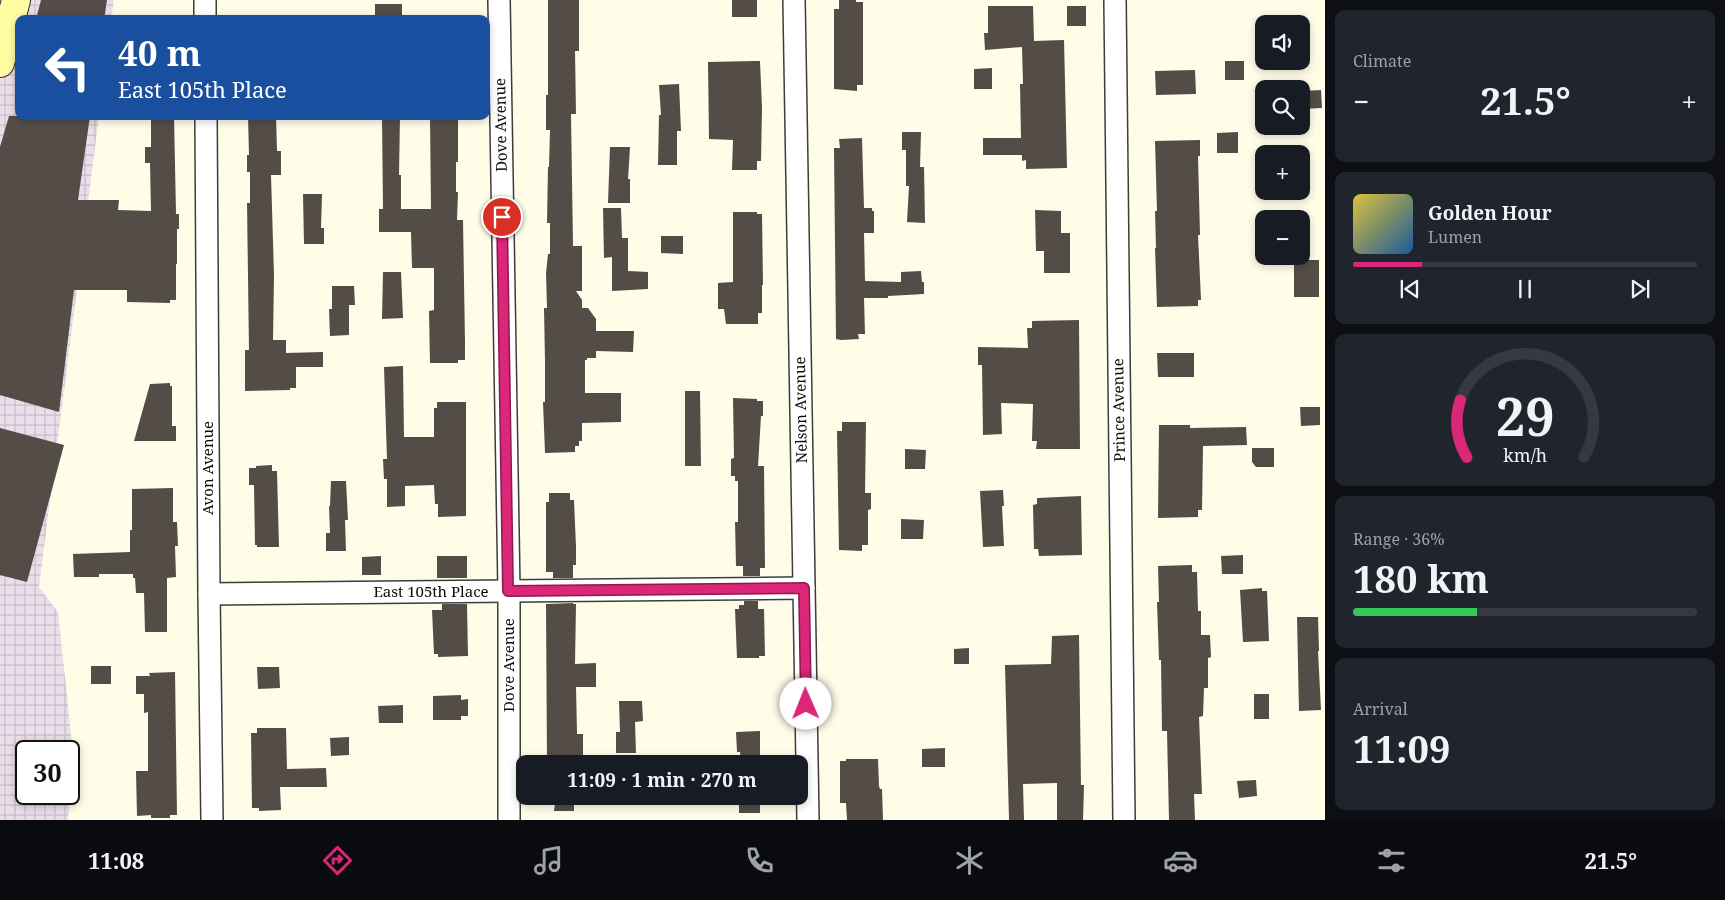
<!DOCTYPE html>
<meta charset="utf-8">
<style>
:root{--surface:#171b24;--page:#20242c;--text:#f1f3f6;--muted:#9ea1a6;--line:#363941;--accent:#db2777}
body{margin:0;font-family:"Noto Serif",serif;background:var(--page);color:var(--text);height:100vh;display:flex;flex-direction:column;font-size:19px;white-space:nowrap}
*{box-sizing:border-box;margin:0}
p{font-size:16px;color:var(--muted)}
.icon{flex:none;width:28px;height:28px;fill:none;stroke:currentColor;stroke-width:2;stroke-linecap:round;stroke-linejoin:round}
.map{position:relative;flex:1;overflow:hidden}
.details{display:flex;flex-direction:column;gap:10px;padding:10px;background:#0d0f14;width:400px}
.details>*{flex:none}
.top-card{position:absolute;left:15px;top:15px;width:475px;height:105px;border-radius:10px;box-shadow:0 2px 8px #0003;background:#1a4fa0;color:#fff;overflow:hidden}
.buttons{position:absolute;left:1255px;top:15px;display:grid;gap:10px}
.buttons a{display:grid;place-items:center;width:55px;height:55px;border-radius:10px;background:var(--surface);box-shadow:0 2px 8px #0003;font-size:25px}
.speed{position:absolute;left:15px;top:740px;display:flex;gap:10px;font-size:25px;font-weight:700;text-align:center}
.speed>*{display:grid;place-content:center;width:65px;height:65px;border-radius:50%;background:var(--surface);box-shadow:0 2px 8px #0003;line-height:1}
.speed .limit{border:2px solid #111;border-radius:8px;background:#fff;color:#111}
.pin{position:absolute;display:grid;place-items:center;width:42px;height:42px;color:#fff;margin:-21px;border:2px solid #fff;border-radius:50%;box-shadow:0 1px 5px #0007}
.me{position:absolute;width:55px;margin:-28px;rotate:359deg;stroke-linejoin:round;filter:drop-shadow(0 0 4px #0008)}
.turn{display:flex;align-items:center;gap:18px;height:105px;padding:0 20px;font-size:22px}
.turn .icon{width:65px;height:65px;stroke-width:2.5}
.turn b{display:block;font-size:35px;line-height:42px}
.big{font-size:38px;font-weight:700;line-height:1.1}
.details .tile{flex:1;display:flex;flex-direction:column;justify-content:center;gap:8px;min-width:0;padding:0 18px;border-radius:10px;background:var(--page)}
.details .dial{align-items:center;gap:0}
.dial svg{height:130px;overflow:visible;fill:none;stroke:var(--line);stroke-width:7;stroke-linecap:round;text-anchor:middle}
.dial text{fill:var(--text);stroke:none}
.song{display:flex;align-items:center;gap:15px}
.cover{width:60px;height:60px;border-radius:8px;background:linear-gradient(135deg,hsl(50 70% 55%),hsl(210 70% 35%))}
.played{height:5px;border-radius:2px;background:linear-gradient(90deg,var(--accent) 20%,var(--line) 20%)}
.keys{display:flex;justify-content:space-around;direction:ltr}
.heat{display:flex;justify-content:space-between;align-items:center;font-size:28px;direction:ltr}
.charge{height:8px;border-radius:4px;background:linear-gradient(90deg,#34c759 36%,var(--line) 0)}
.trip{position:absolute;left:516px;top:755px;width:292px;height:50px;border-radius:10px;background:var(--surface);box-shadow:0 2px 8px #0003;font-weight:700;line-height:50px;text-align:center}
.menu{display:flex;height:80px;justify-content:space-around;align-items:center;background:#090b0e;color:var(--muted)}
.menu .icon{width:35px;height:35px}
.menu .active{color:var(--accent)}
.menu b{font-size:22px;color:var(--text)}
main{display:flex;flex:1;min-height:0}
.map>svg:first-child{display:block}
</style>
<main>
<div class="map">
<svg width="1325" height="820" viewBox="0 0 1325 820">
<defs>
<pattern id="industrial-grid" width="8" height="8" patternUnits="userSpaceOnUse" patternTransform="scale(1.25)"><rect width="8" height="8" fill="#eadeea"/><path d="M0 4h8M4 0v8" fill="none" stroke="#c7bdc7"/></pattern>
</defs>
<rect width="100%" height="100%" fill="#fffce8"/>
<path fill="url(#industrial-grid)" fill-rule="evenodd" d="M0,0H114L111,19H19V116H99L39,587L58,612L74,762L68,820H0ZM26,751H69V794H26Z"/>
<g fill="#534c47">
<path d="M41,0H107L104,19H36Z"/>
<path d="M548,0H579V51H575L576,114H571L573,246H582V291H576L582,300V308H588L596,319V331H634L633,352L596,351V358H587V360H585V393H621V422L582,423V441H579V446H575V452L545,453L543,402H545V361L544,308H547L546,273L548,254H550V223H547L548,167H549L550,130H546V95H548Z"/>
<rect x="732" y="0" width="25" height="17"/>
<path d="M839,0H856V2H863V85H857V91L834,89V9H839Z"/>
<rect x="375" y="4" width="27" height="15"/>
<path d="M988,6H1033L1034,41L1064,40L1067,168L1026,169V160L1022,161V155H983V138H1021L1020,84H1023L1022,47L985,50L984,33H988Z"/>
<rect x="1067" y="6" width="19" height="20"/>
<path d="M755,61H760L762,108L761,161H757V170H732L733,140L709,139L708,62Z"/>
<rect x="1225" y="61" width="19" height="19"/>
<path d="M992,68V89H974V69Z"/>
<path d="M1195,70L1196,94L1156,95L1155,71Z"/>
<path d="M679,84L681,131H677V165H658L659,115H661L659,85Z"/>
<path d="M1321,90L1322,108L1303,109V91Z"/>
<path d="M9,116H90L78,200H119L118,210L151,211L150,163H145V147H151V116H174L176,214H179V229H177V264H176V300H170V303L127,302V290H74L59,412L0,395V147Z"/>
<path d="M248,116H276L277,151H281V175H271L274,275L273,340H286V353L323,352V367H296V388H290V390L245,391V350H249L247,203H250V172H247V155H249Z"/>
<path d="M382,116H400L399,175H401V209H431L430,116H455V120H458V162H456V192H458L457,220H463L465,342V360H458V363H430L429,311L434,310V268H412L411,232H379V209H383Z"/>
<path d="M902,132H921L920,167H924L925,223L907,222L909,186H906V150H902Z"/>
<path d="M1238,132V153H1217V133Z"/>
<path d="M862,138L864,208H872V211H874V233H864L865,281L901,282V272L921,271L922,282H924V294L888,296V298H864L865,334H858L859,339L841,340L836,339L834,148H840L839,139Z"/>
<path d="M1200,140V156H1198L1200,235H1198L1201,300H1198V306L1157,307L1155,248H1156L1155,211H1157L1155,141Z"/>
<path d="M610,147H630L628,179H630V203H608Z"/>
<path d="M303,194H322L321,228H324V244H304Z"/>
<path d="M603,208H621L622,238H628V271L648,272V289L612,291V257L604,258Z"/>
<path d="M1035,210L1061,211V233H1070V273H1044V251H1036Z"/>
<path d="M733,212H757V214H762L763,285H762V313H758V324H726L724,309H718V283L733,282Z"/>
<path d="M661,236H683V254L661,253Z"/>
<rect x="1294" y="260" width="25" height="37"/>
<path d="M383,272H401L403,318L382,319Z"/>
<path d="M332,286H354L355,305H349V335L330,336L329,309H332Z"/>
<path d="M1079,320L1080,449H1036L1037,441H1032L1033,404L1001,403L1002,434L983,435L982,365H978V347L1028,348L1027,328H1032V321Z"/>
<path d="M1157,353H1194V377H1158Z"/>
<path d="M403,366L404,437H434V408H437V402H466V516L438,517V504H435L434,485L405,486V506L387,507V479H384L383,459H387L384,367Z"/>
<path d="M170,383V386H172V426H176V441H134L150,384Z"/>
<path d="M685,391H700L701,466H685Z"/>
<path d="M733,398L757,399V401H763V416H761L758,466H764L765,568H760V576H743V566H736L735,522H738V481H735V476H731V459L734,458Z"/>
<path d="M1300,407H1320V425L1301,426Z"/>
<path d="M842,422H866L865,493H871V509L868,510V545H862V551L839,550L837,431H842Z"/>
<path d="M1159,425H1190V428L1246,427L1247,445L1203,446L1202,510H1198V517L1158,518Z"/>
<path d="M0,428L64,445L27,582L0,575Z"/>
<path d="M1252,448H1274V467H1256L1252,462Z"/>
<path d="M905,449L926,450L925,469H905Z"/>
<path d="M272,465V471H277L279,547H257V545H255L254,485H249V468H256V466Z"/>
<path d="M331,481H346L348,520H345L346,551H326V533H330L329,506H330Z"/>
<path d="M173,488V522H177L178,546H175L176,577L167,578V632H145L144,593H136L135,578H133V574H99V577H74L73,554L130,552V530H132V489Z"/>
<path d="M1003,490L1004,506H1002L1004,546L983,547L980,491Z"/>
<path d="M549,493H570V500H574L576,547V565H573V578H553V572H546V502H549Z"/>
<path d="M1081,496L1082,555L1039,556L1038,549H1034L1033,505L1037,504V498Z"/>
<path d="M901,519L924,520L923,539H901Z"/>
<path d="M1243,555V574H1222L1221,556Z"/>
<path d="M381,556V575H362V557Z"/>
<rect x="437" y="556" width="30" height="22"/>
<path d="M1192,565V572H1197L1198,611H1201V635H1210L1211,657L1208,658V688H1204L1203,716L1199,717L1202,794H1194L1195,820H1169L1167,731H1162L1161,660H1159L1157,602H1159L1158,566Z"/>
<path d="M1262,588V591H1267L1269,641L1243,642L1240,590Z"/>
<path d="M744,601H758V609H764L765,656H759V658H737L735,609H739V605H744Z"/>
<path d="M573,603V604H576L575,664L596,663V687H576L577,734H583V764H547L546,604Z"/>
<path d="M442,604H467L468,656L438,657V654H434L432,610H442Z"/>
<path d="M1297,617H1318L1319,651H1318L1321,710L1299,711Z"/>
<path d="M1079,635L1081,785H1084L1083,820H1057V783L1023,784L1024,820H1009L1005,665L1051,664L1052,636Z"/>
<path d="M969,648V664H954V649Z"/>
<rect x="91" y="666" width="20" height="18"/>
<path d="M257,667H279L280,688L258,689Z"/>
<path d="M175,672L177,815H170V818H151V815L137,816L136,771H148V712L144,713V694H136V676H150L149,673Z"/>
<rect x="1254" y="694" width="15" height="25"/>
<path d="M461,695V700L468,699V716H461V720H433V696Z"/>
<path d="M619,701H642L643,721L635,722L636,753H616V732H620Z"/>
<path d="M403,705V723H379L378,706Z"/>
<path d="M257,728H286L287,769L326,768L327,787H280L281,810L259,811V808H252L251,733H257Z"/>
<path d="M760,731V764H741L740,752H737L736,732Z"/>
<path d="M349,737V755L331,756L330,738Z"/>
<path d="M945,748V767H922V749Z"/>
<path d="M846,759H878L879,786L880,789H882L883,820H847L846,803H840V761H846Z"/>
<path d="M1256,780L1257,796L1239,798L1237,781Z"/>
<path d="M556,796H574V811H554Z"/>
<rect x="739" y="796" width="21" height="17"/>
</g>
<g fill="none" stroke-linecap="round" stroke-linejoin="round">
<defs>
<g id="street">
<path d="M205,0V19"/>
<path d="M499,0L509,591V820"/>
<path d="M794,0L808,820"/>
<path d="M1115,0L1124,820"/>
<path d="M206,116L209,594L212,820"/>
<path d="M209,594L804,588"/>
</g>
<path id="secondary" d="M0,63L16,0"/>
</defs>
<use href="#street" stroke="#3d3d3d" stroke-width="24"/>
<use href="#secondary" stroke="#2c2c2c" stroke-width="30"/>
<use href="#street" stroke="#fff" stroke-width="21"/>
<use href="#secondary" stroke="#fffca3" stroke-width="28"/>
</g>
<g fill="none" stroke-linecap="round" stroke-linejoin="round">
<defs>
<path id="route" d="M502,217L508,591L804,588L806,704"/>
</defs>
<use href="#route" stroke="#8e194d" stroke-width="12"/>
<use href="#route" stroke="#db2777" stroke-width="9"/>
</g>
<g text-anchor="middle" stroke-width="5" stroke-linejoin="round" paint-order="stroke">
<g font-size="15" fill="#0a0a0a" stroke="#fff">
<text transform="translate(501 125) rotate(-91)" y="5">Dove Avenue</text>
<text transform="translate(801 410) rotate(-91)" y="5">Nelson Avenue</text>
<text transform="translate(1119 410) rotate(-91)" y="5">Prince Avenue</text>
<text transform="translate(208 468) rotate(-90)" y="5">Avon Avenue</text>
<text x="431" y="597">East 105th Place</text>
<text transform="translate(509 665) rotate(-90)" y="5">Dove Avenue</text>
</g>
</g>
</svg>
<div class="buttons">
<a><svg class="icon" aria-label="sound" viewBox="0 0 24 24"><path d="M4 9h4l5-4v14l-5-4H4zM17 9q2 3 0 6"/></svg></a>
<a><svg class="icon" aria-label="search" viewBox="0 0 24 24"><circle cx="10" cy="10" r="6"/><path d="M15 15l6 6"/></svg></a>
<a>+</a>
<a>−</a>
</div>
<div class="speed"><div class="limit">30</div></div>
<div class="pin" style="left:502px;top:217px;background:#d93025"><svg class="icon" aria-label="arrive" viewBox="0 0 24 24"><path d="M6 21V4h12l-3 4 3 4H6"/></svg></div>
<svg class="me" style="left:806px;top:704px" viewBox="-20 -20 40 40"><circle r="19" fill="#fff"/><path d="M0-13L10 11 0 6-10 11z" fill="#db2777"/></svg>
<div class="trip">11:09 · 1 min · 270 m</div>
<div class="top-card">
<div class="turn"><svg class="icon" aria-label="left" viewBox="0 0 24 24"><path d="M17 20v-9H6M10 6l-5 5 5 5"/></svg><div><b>40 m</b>East 105th Place</div></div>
</div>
</div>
<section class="details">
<div class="tile"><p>Climate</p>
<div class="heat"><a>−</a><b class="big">21.5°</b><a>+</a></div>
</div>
<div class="tile">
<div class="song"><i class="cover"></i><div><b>Golden Hour</b><p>Lumen</p></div></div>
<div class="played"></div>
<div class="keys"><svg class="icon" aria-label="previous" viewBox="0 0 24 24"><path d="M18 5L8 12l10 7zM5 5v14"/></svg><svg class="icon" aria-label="pause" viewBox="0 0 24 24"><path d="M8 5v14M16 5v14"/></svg><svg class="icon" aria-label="next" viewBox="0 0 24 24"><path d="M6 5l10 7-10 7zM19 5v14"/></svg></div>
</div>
<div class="tile dial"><svg viewBox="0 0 100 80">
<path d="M14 69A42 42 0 1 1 86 69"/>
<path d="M14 69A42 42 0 0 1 10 34" stroke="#db2777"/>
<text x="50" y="56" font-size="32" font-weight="700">29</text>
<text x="50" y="72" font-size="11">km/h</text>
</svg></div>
<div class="tile"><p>Range · 36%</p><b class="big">180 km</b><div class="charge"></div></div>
<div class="tile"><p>Arrival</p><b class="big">11:09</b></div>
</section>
</main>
<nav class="menu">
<b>11:08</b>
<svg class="icon active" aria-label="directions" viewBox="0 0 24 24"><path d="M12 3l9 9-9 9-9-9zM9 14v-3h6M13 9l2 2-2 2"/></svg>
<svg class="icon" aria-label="music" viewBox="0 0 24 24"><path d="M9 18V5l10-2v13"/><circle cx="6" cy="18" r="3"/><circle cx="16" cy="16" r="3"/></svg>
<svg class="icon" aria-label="phone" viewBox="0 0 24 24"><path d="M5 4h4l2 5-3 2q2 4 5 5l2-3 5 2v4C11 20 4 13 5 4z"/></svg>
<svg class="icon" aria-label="climate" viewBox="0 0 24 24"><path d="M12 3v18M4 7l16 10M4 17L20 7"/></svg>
<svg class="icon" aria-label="car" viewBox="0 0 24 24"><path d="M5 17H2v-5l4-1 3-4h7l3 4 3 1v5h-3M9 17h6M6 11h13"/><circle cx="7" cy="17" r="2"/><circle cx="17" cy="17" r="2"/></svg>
<svg class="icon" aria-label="filters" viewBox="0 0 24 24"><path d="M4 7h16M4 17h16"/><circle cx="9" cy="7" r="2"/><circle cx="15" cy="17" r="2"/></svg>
<b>21.5°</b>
</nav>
